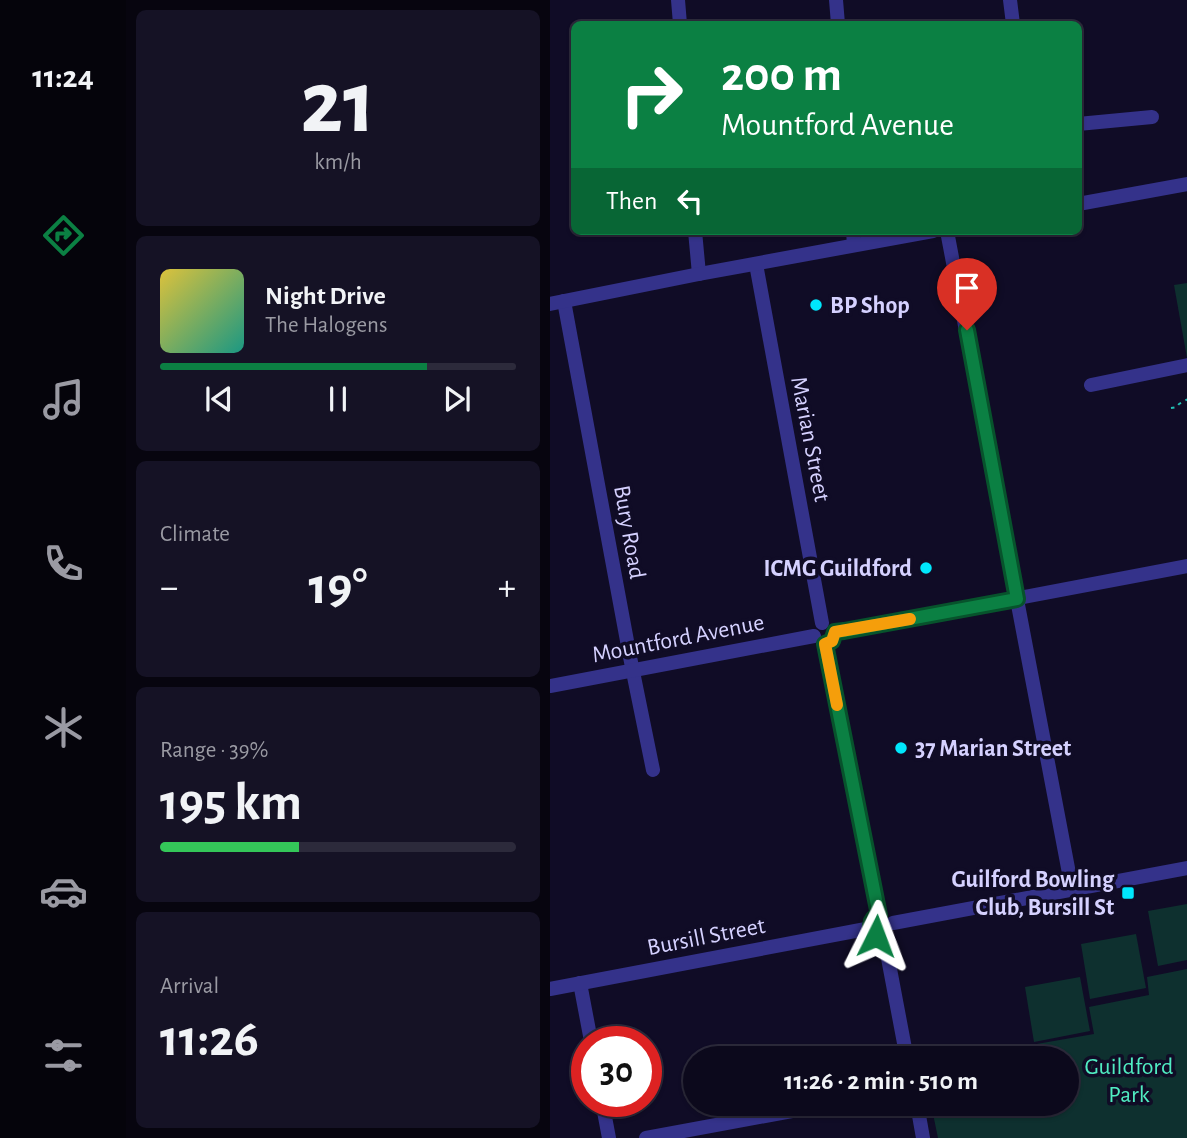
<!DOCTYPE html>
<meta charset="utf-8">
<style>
:root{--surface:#0c091c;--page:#151225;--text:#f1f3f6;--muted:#9a9aa3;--line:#2c2a3b;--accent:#0b8043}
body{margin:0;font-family:"Alegreya Sans",sans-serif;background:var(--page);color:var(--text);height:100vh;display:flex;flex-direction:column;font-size:26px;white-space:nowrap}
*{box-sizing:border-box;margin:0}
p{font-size:23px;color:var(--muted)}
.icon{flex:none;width:38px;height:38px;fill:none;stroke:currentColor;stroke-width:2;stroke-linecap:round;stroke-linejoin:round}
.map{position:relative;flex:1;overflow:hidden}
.panel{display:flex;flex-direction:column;gap:10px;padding:10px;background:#07050f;width:424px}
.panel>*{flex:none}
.guide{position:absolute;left:21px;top:21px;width:511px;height:214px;border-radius:10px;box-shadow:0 2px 5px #0004,0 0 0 2px var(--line);background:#0b8043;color:#fff;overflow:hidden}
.speed{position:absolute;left:21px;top:1026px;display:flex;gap:14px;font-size:35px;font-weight:700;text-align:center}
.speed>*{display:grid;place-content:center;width:91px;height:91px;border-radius:50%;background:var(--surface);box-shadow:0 2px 5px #0004,0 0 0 2px var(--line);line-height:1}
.speed .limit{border:10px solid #d22;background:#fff;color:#111}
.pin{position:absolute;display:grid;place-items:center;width:60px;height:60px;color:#fff;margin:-72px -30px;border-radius:50% 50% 50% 0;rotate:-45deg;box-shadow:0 0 7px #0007}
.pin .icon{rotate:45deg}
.me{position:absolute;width:77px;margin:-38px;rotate:3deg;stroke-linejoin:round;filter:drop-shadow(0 0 5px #0008)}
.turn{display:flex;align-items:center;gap:24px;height:147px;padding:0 35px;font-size:32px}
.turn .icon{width:91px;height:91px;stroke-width:2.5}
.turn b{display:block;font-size:49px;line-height:60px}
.then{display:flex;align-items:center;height:66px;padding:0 35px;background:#0003;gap:14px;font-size:26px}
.big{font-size:52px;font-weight:700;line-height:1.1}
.panel .card{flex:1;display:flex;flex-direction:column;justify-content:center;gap:10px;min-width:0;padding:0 24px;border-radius:10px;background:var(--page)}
.panel .dial{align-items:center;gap:0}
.dial b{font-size:91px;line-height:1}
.song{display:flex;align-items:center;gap:21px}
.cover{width:84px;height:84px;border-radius:10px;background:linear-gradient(135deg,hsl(50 70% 55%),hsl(170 70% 35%))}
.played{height:7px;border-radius:4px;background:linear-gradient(90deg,var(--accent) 75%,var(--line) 75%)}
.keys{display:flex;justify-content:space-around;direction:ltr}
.heat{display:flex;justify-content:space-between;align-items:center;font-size:38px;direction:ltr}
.charge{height:10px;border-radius:5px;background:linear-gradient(90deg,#34c759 39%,var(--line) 0)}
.trip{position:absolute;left:133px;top:1046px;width:396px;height:70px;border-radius:35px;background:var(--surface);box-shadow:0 2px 5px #0004,0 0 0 2px var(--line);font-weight:700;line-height:70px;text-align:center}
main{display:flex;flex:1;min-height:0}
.tab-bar{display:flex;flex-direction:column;width:126px;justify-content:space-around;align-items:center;background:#05040b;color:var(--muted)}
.tab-bar .icon{width:49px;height:49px}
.tab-bar .active{color:var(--accent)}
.tab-bar b{font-size:32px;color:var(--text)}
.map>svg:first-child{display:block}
</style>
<main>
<nav class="tab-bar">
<b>11:24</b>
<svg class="icon active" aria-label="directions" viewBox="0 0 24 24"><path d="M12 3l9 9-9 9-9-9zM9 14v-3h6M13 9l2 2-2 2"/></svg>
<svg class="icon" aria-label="music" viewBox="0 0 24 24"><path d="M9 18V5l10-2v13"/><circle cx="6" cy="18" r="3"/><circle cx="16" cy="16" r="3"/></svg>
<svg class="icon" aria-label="phone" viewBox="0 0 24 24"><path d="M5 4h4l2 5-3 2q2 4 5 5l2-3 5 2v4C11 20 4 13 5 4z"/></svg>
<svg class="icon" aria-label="climate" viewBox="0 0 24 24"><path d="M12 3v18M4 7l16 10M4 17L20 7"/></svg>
<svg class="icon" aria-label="car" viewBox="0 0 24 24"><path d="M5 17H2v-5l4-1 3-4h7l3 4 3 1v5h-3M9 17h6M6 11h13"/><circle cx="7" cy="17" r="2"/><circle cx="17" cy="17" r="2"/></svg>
<svg class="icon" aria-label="filters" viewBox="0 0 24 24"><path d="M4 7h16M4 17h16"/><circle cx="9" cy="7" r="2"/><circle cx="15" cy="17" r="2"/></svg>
</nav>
<section class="panel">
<div class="card dial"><b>21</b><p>km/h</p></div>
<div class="card">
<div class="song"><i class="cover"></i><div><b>Night Drive</b><p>The Halogens</p></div></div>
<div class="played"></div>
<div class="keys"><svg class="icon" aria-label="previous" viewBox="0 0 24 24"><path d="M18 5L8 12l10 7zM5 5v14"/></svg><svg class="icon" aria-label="pause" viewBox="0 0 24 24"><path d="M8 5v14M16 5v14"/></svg><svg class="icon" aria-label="next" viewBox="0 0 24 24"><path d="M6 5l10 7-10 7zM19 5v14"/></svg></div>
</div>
<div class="card"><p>Climate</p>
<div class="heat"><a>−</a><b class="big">19°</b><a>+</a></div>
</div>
<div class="card"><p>Range · 39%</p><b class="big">195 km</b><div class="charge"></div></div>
<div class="card"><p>Arrival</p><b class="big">11:26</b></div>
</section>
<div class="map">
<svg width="638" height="1138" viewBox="0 0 638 1138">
<rect width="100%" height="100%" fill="#100c26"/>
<g fill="#0e302f">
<path d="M637,283L638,358H637L624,285Z"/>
<path d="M637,904V960L608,966L598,911Z"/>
<path d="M586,934L596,988L540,999L531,944Z"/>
<path d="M637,969V1138H388L381,1104H516V1059H484L481,1045L544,1034L539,1007L599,995L597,977Z"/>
<path d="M530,977L540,1031L484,1042L475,987Z"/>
</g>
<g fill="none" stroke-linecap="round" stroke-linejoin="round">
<path stroke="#22c2b6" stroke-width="2" stroke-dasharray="3.5 5" stroke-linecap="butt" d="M621,408L627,407L629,404L638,399"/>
<g stroke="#34328a" stroke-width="14">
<path d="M128,0L130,24"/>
<path d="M286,0L288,24"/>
<path d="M460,0L463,24"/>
<path d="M528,124L602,117"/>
<path d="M528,204L638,184"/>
<path d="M145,231L149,274"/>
<path d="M303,231L304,245"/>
<path d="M397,231L522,889"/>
<path d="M206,264L272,623"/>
<path d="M14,301L80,657L103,770"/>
<path d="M0,304L149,274L383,231"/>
<path d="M541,385L638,365"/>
<path d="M285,632L294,631L638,566"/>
<path d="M275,644L329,915"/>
<path d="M0,686L264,636"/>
<path d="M343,923L638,868"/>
<path d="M334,937L357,1059"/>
<path d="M30,983L41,1041"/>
<path d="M0,989L321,928"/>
<path d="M52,1101L59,1138"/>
<path d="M367,1104L373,1138"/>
<path d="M96,1138L280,1104"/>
</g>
</g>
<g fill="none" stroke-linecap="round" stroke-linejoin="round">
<defs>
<path id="route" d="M326,936C319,929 319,919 329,915L275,644L282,641L285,632L294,631L467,599L417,330"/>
</defs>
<use href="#route" stroke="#07532c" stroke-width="18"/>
<use href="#route" stroke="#0b8043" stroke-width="12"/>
<path stroke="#f59e0b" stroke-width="12" d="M287,705L275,644L282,641L285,632L360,619"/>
</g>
<g fill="#00e7fc" stroke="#100c26" stroke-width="2.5">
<circle cx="266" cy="305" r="7"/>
<circle cx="376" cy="568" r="7"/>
<circle cx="351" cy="748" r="7"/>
<rect x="571" y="886" width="14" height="14" rx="3.5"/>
</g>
<g text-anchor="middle" stroke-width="7" stroke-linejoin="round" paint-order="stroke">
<g font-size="24" font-weight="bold" fill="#d5d1ff" stroke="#100c26" text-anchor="start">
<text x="280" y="313">BP Shop</text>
<text x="362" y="576" text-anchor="end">ICMG Guildford</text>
<text x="365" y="756">37 Marian Street</text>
<text x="564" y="887" text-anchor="end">Guilford Bowling<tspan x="564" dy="28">Club, Bursill St</tspan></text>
</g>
<g font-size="24" fill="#d5d1ff" stroke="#100c26">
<text transform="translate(261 439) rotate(79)" y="8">Marian Street</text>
<text transform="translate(80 532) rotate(80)" y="8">Bury Road</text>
<text transform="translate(128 638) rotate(-11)" y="8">Mountford Avenue</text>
<text transform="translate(156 936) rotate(-11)" y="8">Bursill Street</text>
</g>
<g font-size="24" fill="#50ecc2" stroke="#100c26">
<text x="579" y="1074">Guildford<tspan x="579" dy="28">Park</tspan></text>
</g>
</g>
</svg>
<div class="speed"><div class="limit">30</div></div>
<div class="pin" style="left:417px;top:330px;background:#d93025"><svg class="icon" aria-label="arrive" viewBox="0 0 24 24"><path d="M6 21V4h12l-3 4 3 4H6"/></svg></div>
<svg class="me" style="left:326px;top:936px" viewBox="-20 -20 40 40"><path d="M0-17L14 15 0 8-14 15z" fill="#0b8043" stroke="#fff" stroke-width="4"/></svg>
<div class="trip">11:26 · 2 min · 510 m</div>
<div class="guide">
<div class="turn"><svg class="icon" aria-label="right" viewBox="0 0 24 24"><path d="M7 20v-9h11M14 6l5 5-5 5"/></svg><div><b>200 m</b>Mountford Avenue</div></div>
<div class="then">Then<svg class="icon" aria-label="left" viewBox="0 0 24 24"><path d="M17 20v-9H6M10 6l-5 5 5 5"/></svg></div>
</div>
</div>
</main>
